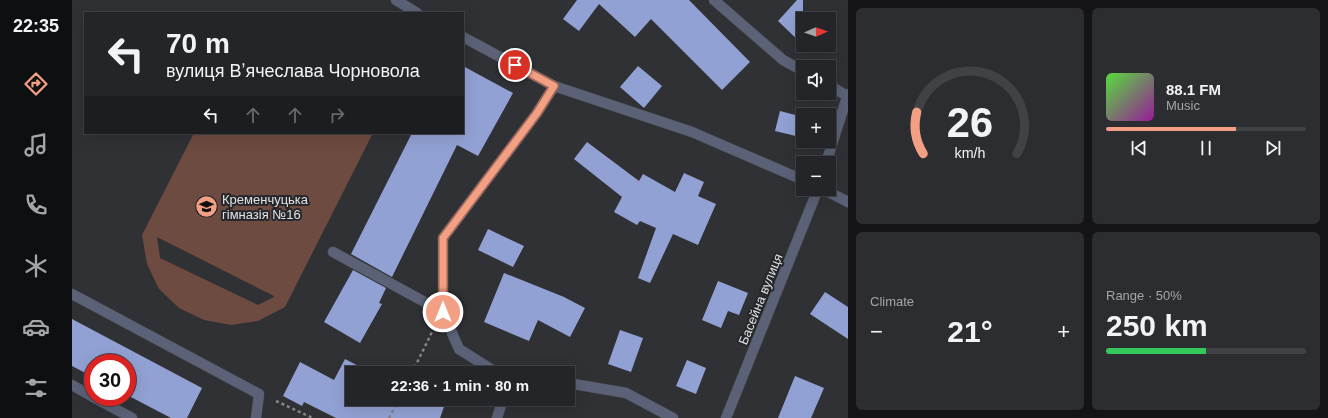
<!DOCTYPE html>
<meta charset="utf-8">
<style>
:root{--surface:#242528;--page:#2c2d30;--text:#f1f3f6;--muted:#a3a5a8;--line:#414245;--accent:#f39f84}
body{margin:0;font-family:Arial,sans-serif;background:var(--page);color:var(--text);height:100vh;display:flex;flex-direction:column;font-size:15px;white-space:nowrap}
*{box-sizing:border-box;margin:0}
p{font-size:13px;color:var(--muted)}
.icon{flex:none;width:22px;height:22px;fill:none;stroke:currentColor;stroke-width:2;stroke-linecap:round;stroke-linejoin:round}
.map{position:relative;flex:1;overflow:hidden}
.panel{display:flex;flex-direction:column;gap:8px;padding:8px;background:#141416;width:480px}
.panel>*{flex:none}
.top-card{position:absolute;left:12px;top:12px;width:380px;height:122px;border-radius:0px;box-shadow:0 4px 16px #0002,0 0 0 1px var(--line);background:#242528;color:var(--text);overflow:hidden}
.needle{width:26px;rotate:88deg}
.fabs{position:absolute;left:724px;top:12px;display:grid;gap:8px}
.fabs a{display:grid;place-items:center;width:40px;height:40px;border-radius:0px;background:var(--surface);box-shadow:0 4px 16px #0002,0 0 0 1px var(--line);font-size:20px}
.speed{position:absolute;left:12px;top:354px;display:flex;gap:8px;font-size:20px;font-weight:700;text-align:center}
.speed>*{display:grid;place-content:center;width:52px;height:52px;border-radius:50%;background:var(--surface);box-shadow:0 4px 16px #0002,0 0 0 1px var(--line);line-height:1}
.speed .limit{border:6px solid #d22;background:#fff;color:#111}
.pin{position:absolute;display:grid;place-items:center;width:34px;height:34px;color:#fff;margin:-17px;border:2px solid #fff;border-radius:50%;box-shadow:0 1px 4px #0007}
.me{position:absolute;width:44px;margin:-22px;rotate:0deg;stroke-linejoin:round;filter:drop-shadow(0 0 3px #0008)}
.turn{display:flex;align-items:center;gap:14px;height:84px;padding:0 16px;font-size:18px}
.turn .icon{width:52px;height:52px;stroke-width:2.5}
.turn b{display:block;font-size:28px;line-height:34px}
.lanes{display:flex;align-items:center;height:38px;padding:0 16px;background:#0003;justify-content:center;gap:20px;direction:ltr}
.lanes .off{opacity:.35}
.big{font-size:30px;font-weight:800;line-height:1.1}
.panel .card{flex:1;display:flex;flex-direction:column;justify-content:center;gap:6px;min-width:0;padding:0 14px;border-radius:6px;background:var(--page)}
.panel .dial{align-items:center;gap:0}
.dial svg{height:104px;overflow:visible;fill:none;stroke:var(--line);stroke-width:7;stroke-linecap:round;text-anchor:middle}
.dial text{fill:var(--text);stroke:none}
.song{display:flex;align-items:center;gap:12px}
.cover{width:48px;height:48px;border-radius:6px;background:linear-gradient(135deg,hsl(110 70% 55%),hsl(300 70% 35%))}
.played{height:4px;border-radius:2px;background:linear-gradient(90deg,var(--accent) 65%,var(--line) 65%)}
.keys{display:flex;justify-content:space-around;direction:ltr}
.heat{display:flex;justify-content:space-between;align-items:center;font-size:22px;direction:ltr}
.charge{height:6px;border-radius:3px;background:linear-gradient(90deg,#34c759 50%,var(--line) 0)}
.panel .tiles{flex:1;display:grid;gap:8px;grid-template-columns:repeat(2,1fr)}
.trip{position:absolute;left:273px;top:366px;width:230px;height:40px;border-radius:0px;background:var(--surface);box-shadow:0 4px 16px #0002,0 0 0 1px var(--line);font-weight:800;line-height:40px;text-align:center}
main{display:flex;flex:1;min-height:0}
.menu{display:flex;flex-direction:column;width:72px;justify-content:space-around;align-items:center;background:#0e0f10;color:var(--muted)}
.menu .icon{width:28px;height:28px}
.menu .selected{color:var(--accent)}
.menu b{font-size:18px;color:var(--text)}
.map>svg:first-child{display:block}
</style>
<main>
<nav class="menu">
<b>22:35</b>
<svg class="icon selected" aria-label="directions" viewBox="0 0 24 24"><path d="M12 3l9 9-9 9-9-9zM9 14v-3h6M13 9l2 2-2 2"/></svg>
<svg class="icon" aria-label="music" viewBox="0 0 24 24"><path d="M9 18V5l10-2v13"/><circle cx="6" cy="18" r="3"/><circle cx="16" cy="16" r="3"/></svg>
<svg class="icon" aria-label="phone" viewBox="0 0 24 24"><path d="M5 4h4l2 5-3 2q2 4 5 5l2-3 5 2v4C11 20 4 13 5 4z"/></svg>
<svg class="icon" aria-label="climate" viewBox="0 0 24 24"><path d="M12 3v18M4 7l16 10M4 17L20 7"/></svg>
<svg class="icon" aria-label="car" viewBox="0 0 24 24"><path d="M5 17H2v-5l4-1 3-4h7l3 4 3 1v5h-3M9 17h6M6 11h13"/><circle cx="7" cy="17" r="2"/><circle cx="17" cy="17" r="2"/></svg>
<svg class="icon" aria-label="filters" viewBox="0 0 24 24"><path d="M4 7h16M4 17h16"/><circle cx="9" cy="7" r="2"/><circle cx="15" cy="17" r="2"/></svg>
</nav>
<div class="map">
<svg width="776" height="418" viewBox="0 0 776 418">
<rect width="100%" height="100%" fill="#303135"/>
<path fill="#6e4b41" fill-rule="evenodd" d="M122,133H301L213,307L186,321L159,325L132,320L107,308L87,289L75,264L70,235ZM85,237L202,296V297L186,305L88,258Z"/>
<g fill="#91a1d3">
<path d="M505,0H617L678,62L650,90L579,19L563,37L527,4L507,31L491,19Z"/>
<path d="M725,0H731V45L706,21Z"/>
<path d="M391,66L441,93L406,156L385,145L320,277L279,254L340,133H391Z"/>
<path d="M566,66L590,86L572,108L548,87Z"/>
<path d="M708,111L731,117V126L728,137L703,131Z"/>
<path d="M515,142L567,181L571,174L603,192L612,173L632,182L626,196L644,204L626,245L601,234L578,283L566,278L584,228L568,221L565,225L542,212L550,197L502,159Z"/>
<path d="M416,229L452,246L441,267L406,250Z"/>
<path d="M281,270L314,288L307,303L310,304L288,343L252,322Z"/>
<path d="M432,273L492,297L513,308L498,337L466,320L457,341L412,322Z"/>
<path d="M646,281L676,293L667,315L656,311L649,328L630,320Z"/>
<path d="M753,292L776,307V339L738,314Z"/>
<path d="M0,319L130,388L115,418H99L55,395V363H21V377L0,366Z"/>
<path d="M548,330L571,338L559,372L536,364Z"/>
<path d="M273,359L300,373H280V399H362L373,404L368,418H264L232,402L230,406L211,396L228,362L262,380Z"/>
<path d="M615,360L634,368L624,394L604,386Z"/>
<path d="M723,376L752,388L739,418H706Z"/>
</g>
<g fill="none" stroke-linecap="round" stroke-linejoin="round">
<defs>
<g id="minor">
<path d="M324,0L345,13"/>
<path d="M642,0L711,60L731,71"/>
<path d="M391,37L482,86L620,132L731,180"/>
<path d="M757,85L775,96"/>
<path d="M754,163L776,94"/>
<path d="M751,189L776,202"/>
<path d="M261,252L371,312"/>
<path d="M0,294L187,394L184,418"/>
<path d="M425,373L387,349L371,312V238L465,113L482,86"/>
<path d="M496,383L554,393L601,418"/>
<path d="M0,385L21,397"/>
<path d="M21,397L60,418"/>
<path d="M425,418L431,399"/>
<path d="M654,418L746,189"/>
</g>
</defs>
<use href="#minor" stroke="#4c4d51" stroke-width="11"/>
<g stroke="#848588" stroke-width="2.5" stroke-dasharray="3 3" stroke-linecap="butt">
<path d="M340,373L360,332"/>
<path d="M204,401L241,418"/>
<path d="M317,418L327,399"/>
</g>
<use href="#minor" stroke="#5b6277" stroke-width="10"/>
</g>
<g fill="none" stroke-linecap="round" stroke-linejoin="round">
<defs>
<path id="route" d="M371,312V238L465,113L482,86L443,65"/>
</defs>
<use href="#route" stroke="#9e6756" stroke-width="10"/>
<use href="#route" stroke="#f39f84" stroke-width="7"/>
</g>
<defs>
<symbol id="school-disc" viewBox="-11 -11 22 22"><circle r="9.5" fill="#f39f84" stroke="#26272b"/><path d="M0-5L7-2L0 1L-7-2ZM-4 1L0 2.5L4 1V4Q0 6-4 4Z" fill="#111"/></symbol>
</defs>
<g fill-rule="evenodd">
<use href="#school-disc" x="122" y="194" width="25" height="25"/>
</g>
<g text-anchor="middle" stroke-width="4" stroke-linejoin="round" paint-order="stroke">
<g font-size="13" fill="#e1e1e4" stroke="#26272b" text-anchor="start">
<text x="150" y="204">Кременчуцька<tspan x="150" dy="15">гімназія №16</tspan></text>
</g>
<g font-size="13" fill="#e1e1e4" stroke="#26272b">
<text transform="translate(688 299) rotate(-68)" y="5">Басейна вулиця</text>
</g>
</g>
</svg>
<div class="fabs">
<a><svg class="needle" viewBox="-14 -14 28 28"><path d="M0-13l5 13h-10z" fill="#e53935"/><path d="M0 13l5-13h-10z" fill="#a3a5a8"/></svg></a>
<a><svg class="icon" aria-label="sound" viewBox="0 0 24 24"><path d="M4 9h4l5-4v14l-5-4H4zM17 9q2 3 0 6"/></svg></a>
<a>+</a>
<a>−</a>
</div>
<div class="speed"><div class="limit">30</div></div>
<div class="pin" style="left:443px;top:65px;background:#d93025"><svg class="icon" aria-label="arrive" viewBox="0 0 24 24"><path d="M6 21V4h12l-3 4 3 4H6"/></svg></div>
<svg class="me" style="left:371px;top:312px" viewBox="-20 -20 40 40"><circle r="17" fill="#f39f84" stroke="#fff" stroke-width="3"/><path d="M0-11L8 9 0 5-8 9z" fill="#fff"/></svg>
<div class="trip">22:36 · 1 min · 80 m</div>
<div class="top-card">
<div class="turn"><svg class="icon" aria-label="left" viewBox="0 0 24 24"><path d="M17 20v-9H6M10 6l-5 5 5 5"/></svg><div><b>70 m</b>вулиця Вʼячеслава Чорновола</div></div>
<div class="lanes"><svg class="icon" aria-label="left" viewBox="0 0 24 24"><path d="M17 20v-9H6M10 6l-5 5 5 5"/></svg><svg class="icon off" aria-label="ahead" viewBox="0 0 24 24"><path d="M12 20V5M6 11l6-6 6 6"/></svg><svg class="icon off" aria-label="ahead" viewBox="0 0 24 24"><path d="M12 20V5M6 11l6-6 6 6"/></svg><svg class="icon off" aria-label="right" viewBox="0 0 24 24"><path d="M7 20v-9h11M14 6l5 5-5 5"/></svg></div>
</div>
</div>
<section class="panel">
<div class="tiles">
<div class="card dial"><svg viewBox="0 0 100 80">
<path d="M14 69A42 42 0 1 1 86 69"/>
<path d="M14 69A42 42 0 0 1 9 37" stroke="#f39f84"/>
<text x="50" y="56" font-size="32" font-weight="700">26</text>
<text x="50" y="72" font-size="11">km/h</text>
</svg></div>
<div class="card">
<div class="song"><i class="cover"></i><div><b>88.1 FM</b><p>Music</p></div></div>
<div class="played"></div>
<div class="keys"><svg class="icon" aria-label="previous" viewBox="0 0 24 24"><path d="M18 5L8 12l10 7zM5 5v14"/></svg><svg class="icon" aria-label="pause" viewBox="0 0 24 24"><path d="M8 5v14M16 5v14"/></svg><svg class="icon" aria-label="next" viewBox="0 0 24 24"><path d="M6 5l10 7-10 7zM19 5v14"/></svg></div>
</div>
<div class="card"><p>Climate</p>
<div class="heat"><a>−</a><b class="big">21°</b><a>+</a></div>
</div>
<div class="card"><p>Range · 50%</p><b class="big">250 km</b><div class="charge"></div></div>
</div>
</section>
</main>
